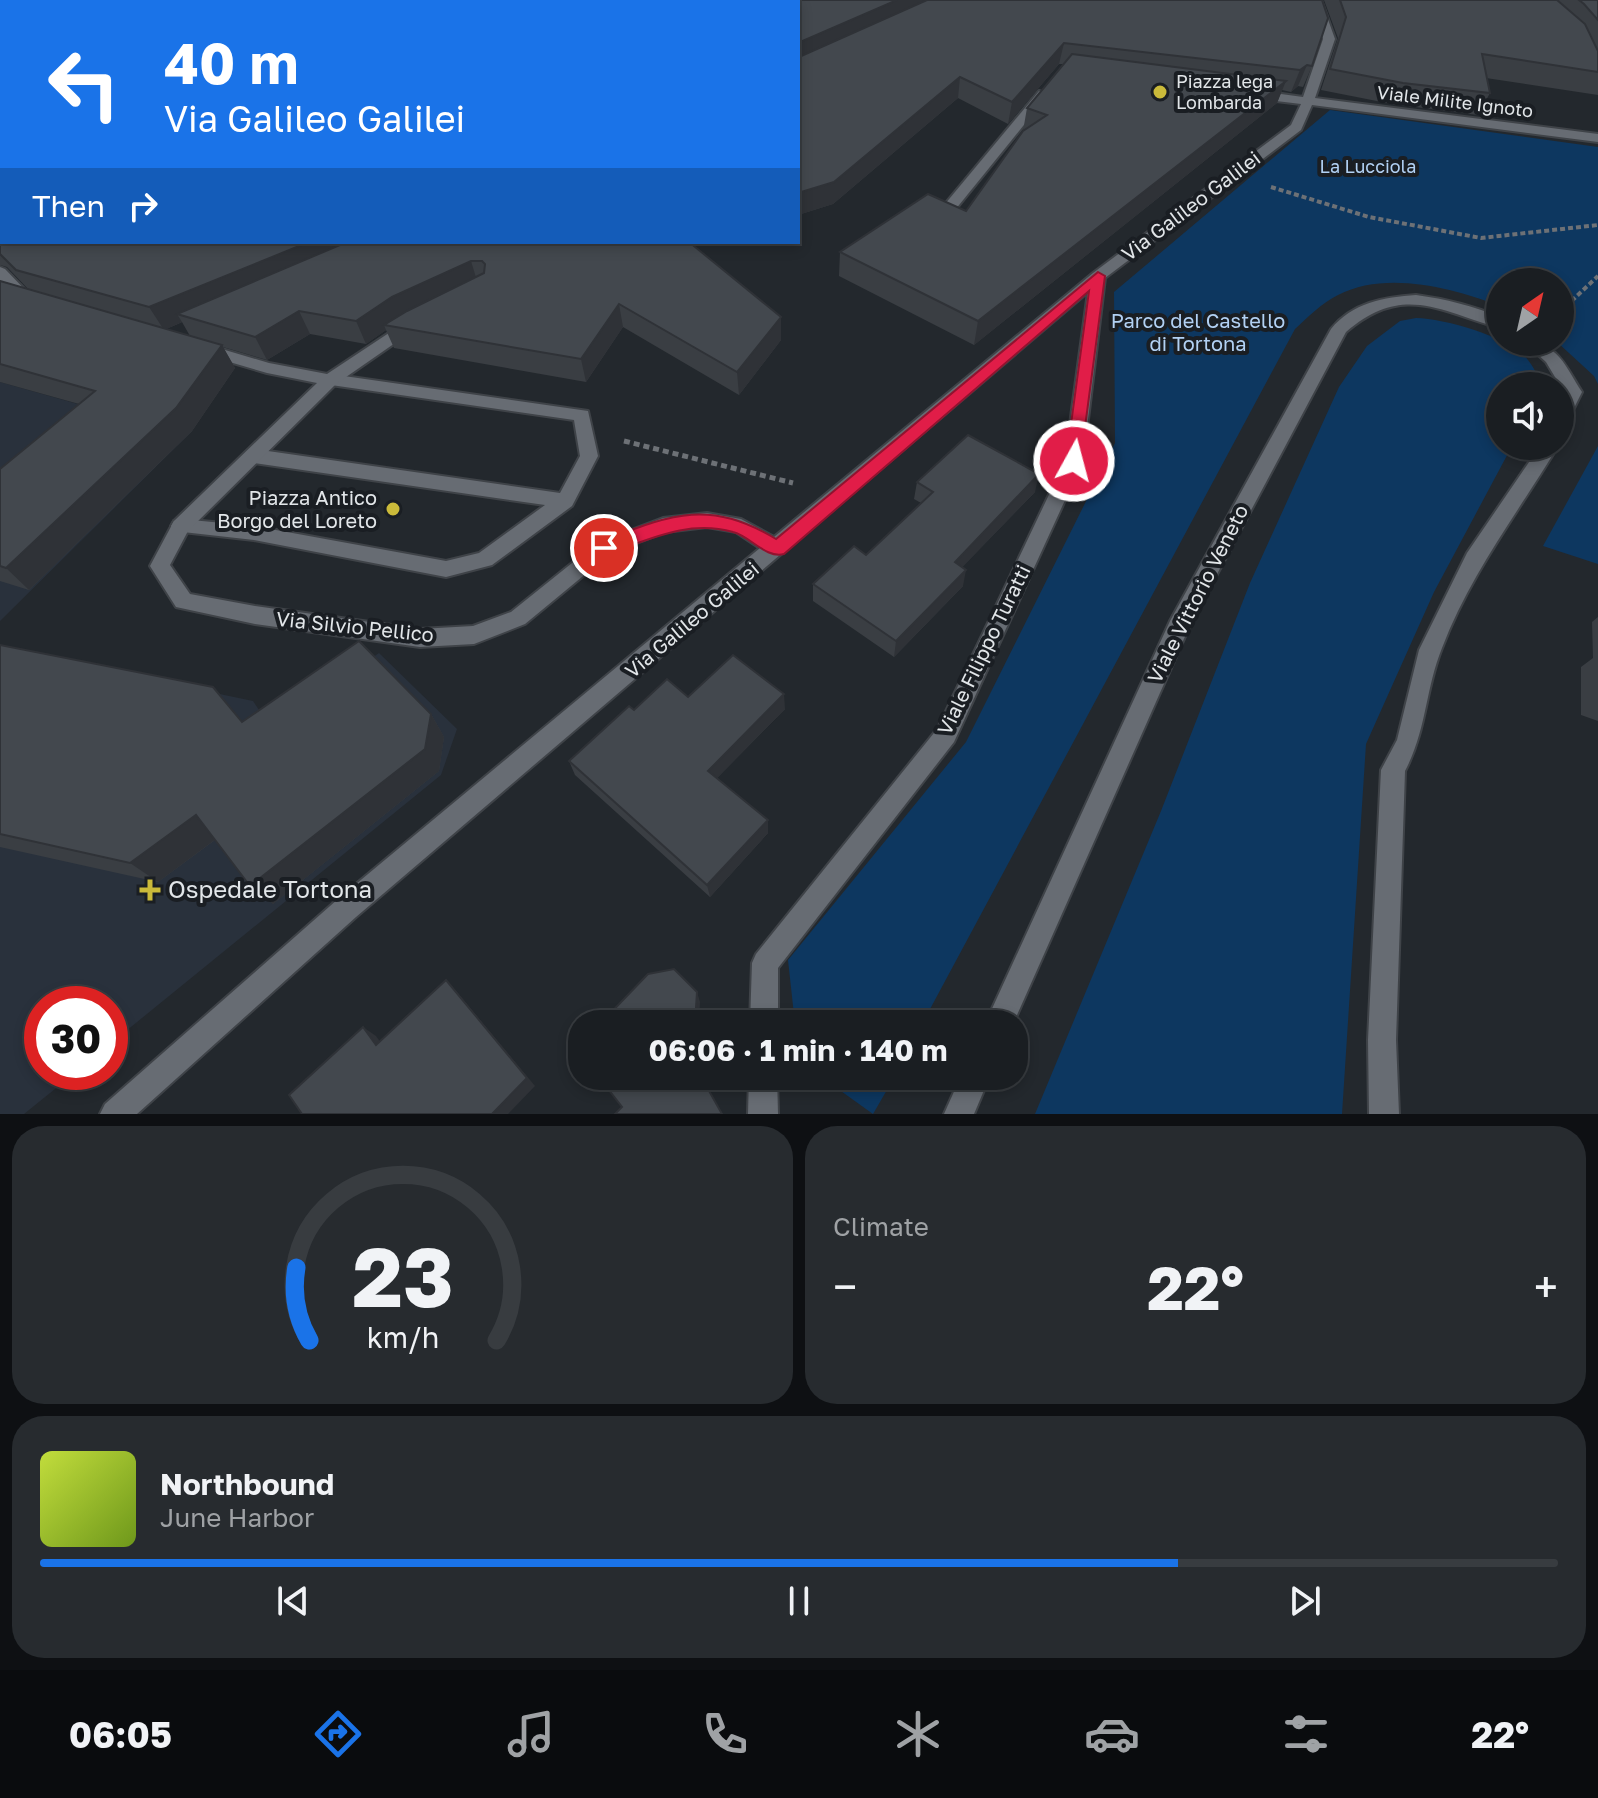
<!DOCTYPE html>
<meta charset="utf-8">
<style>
:root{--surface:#1a1e22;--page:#272b2f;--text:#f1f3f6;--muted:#9fa2a5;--line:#383c40;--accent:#1a73e8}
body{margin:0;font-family:"Golos Text",sans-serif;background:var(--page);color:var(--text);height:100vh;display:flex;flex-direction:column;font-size:30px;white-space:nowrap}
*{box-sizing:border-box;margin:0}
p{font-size:26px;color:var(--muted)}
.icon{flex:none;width:44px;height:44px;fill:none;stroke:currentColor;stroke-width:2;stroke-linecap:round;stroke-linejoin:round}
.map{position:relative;height:1114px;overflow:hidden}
.side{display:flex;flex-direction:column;gap:12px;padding:12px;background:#0e1013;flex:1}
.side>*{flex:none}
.hud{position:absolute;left:0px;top:0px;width:800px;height:244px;box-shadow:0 4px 12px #0003,0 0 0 2px var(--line);background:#1a73e8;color:#fff;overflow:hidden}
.needle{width:52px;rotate:34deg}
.fabs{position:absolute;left:1486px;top:268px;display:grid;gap:16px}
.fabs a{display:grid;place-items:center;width:88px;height:88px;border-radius:50%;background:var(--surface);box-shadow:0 4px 12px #0003,0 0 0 2px var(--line);font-size:40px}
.speed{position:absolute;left:24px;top:986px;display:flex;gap:16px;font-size:40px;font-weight:700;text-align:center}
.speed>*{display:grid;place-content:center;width:104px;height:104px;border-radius:50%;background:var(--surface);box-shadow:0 4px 12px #0003,0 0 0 2px var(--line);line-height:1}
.speed .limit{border:12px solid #d22;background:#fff;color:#111}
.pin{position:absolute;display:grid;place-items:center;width:68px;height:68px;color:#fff;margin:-34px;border:4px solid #fff;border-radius:50%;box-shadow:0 2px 8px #0007}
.me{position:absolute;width:88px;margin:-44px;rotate:7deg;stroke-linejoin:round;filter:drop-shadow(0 0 6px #0008)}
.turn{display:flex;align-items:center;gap:28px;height:168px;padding:0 32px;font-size:36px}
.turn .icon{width:104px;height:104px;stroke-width:2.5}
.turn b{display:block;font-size:56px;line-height:68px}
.then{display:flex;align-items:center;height:76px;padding:0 32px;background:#0003;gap:16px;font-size:30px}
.big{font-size:60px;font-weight:700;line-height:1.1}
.side .card{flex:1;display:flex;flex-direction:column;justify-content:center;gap:12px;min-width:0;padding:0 28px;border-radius:32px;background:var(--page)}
.side .dial{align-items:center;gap:0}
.dial svg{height:208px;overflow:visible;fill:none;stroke:var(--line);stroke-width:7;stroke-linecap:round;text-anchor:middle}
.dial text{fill:var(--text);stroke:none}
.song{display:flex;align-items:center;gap:24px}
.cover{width:96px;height:96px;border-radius:12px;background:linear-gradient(135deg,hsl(70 70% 55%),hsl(80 70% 35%))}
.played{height:8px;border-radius:4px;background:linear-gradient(90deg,var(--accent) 75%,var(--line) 75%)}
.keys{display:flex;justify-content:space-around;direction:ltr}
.heat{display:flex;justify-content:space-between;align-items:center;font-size:44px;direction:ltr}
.side .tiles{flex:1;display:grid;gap:12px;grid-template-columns:1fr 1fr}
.card:last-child{grid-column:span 2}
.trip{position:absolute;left:568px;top:1010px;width:460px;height:80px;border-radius:32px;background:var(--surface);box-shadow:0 4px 12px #0003,0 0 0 2px var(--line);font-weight:700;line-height:80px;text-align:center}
.tabs{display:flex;height:128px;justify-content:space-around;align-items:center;background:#0a0c0e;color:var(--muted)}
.tabs .icon{width:56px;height:56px}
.tabs .current{color:var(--accent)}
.tabs b{font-size:36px;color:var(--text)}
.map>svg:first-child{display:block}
</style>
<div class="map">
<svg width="1598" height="1114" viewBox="0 0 1598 1114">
<rect width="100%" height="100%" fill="#23282d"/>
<g fill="#29313c">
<path d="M0,382L113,414L192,431L0,621Z"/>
<path d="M0,648L253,701L271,728L379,653L457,729L441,775L110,1044V1004H42V1072H76L24,1114H0Z"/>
</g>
<g fill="#0d3760">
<path d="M1330,110L1598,147V384L1594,376L1557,342H1560V282H1500V306C1453,288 1386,270 1338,295C1322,303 1308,317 1295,329L922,1024H795L788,960L966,742L1115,443L1114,292Z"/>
<path d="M1416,318C1446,319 1508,336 1528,360C1533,366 1537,375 1542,382L1540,386H1500V446H1512L1434,592L1366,744L1342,1114H1035L1161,811L1250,583L1339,387L1367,346L1400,321Z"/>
<path d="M1598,446V564L1543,546Z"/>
<path d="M820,1076H895L873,1114Z"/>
</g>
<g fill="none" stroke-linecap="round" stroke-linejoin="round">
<defs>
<path id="lane" d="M330,374L588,411L598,456L572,506L492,565L446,577L254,540L174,531L171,526L174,521L181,519L254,526L446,561L479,553L545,505L254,463L245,456L254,449L560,493L580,456L574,420L324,384L321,380L324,376Z"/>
<g id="street">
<path d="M1311,0H1321L1335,39L1315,98L1598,134V142L1312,105L1301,130L1105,278L1083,461L954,742L778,968V1024H750L752,963L756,954L938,728L1065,461L1088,292L356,917L137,1114H100L105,1104L338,899L760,548L736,532L707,527L665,532L611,553L525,624L474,644L420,647L255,624L176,607L150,566L174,521L317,383L267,373L199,353L197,349L199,345L205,344L269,363L327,374L407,321H419L421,325L336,384L188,531L170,565L190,594L255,606L420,629L473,626L511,612L597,543L663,518L707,513L741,519L774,537L1093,273L1291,125L1301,104L1253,98L1247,94L1253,90L1303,97L1323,39Z"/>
<path d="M1039,91L1049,94L955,210H945V204Z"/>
<path d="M0,267L5,269L31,296L38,298V304L19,302L0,281Z"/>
<path d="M749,1076H777L778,1114H748Z"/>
</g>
<g id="secondary">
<path d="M1416,295C1446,299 1473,306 1500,317V328C1439,311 1403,283 1346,332L1191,623L1013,1024H985L1170,621L1331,329C1352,303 1384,297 1416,295Z"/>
<path d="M1524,342C1558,342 1565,366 1582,392L1566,424L1560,426V401L1564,392L1546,362Z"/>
<path d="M1540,446H1558C1518,513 1470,574 1442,648C1425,690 1427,729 1405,771L1396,1040L1399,1114H1369L1368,1040L1381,770L1397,740L1419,650L1467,553Z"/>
<path d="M961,1076H990L974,1114H944Z"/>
</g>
</defs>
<use href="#lane" stroke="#3f4348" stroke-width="4"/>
<use href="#street" stroke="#3f4348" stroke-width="4"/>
<use href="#secondary" stroke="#3f4348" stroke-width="4"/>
<g stroke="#6d7176" stroke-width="4" stroke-dasharray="5 3" stroke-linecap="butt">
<path d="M1271,187L1369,217L1481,238L1598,225"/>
<path d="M1560,312L1598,276"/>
</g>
<path stroke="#6d7176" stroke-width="5" stroke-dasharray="6 4" stroke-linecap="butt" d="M624,441L793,483"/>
<use href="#lane" fill="#676c73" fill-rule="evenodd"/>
<use href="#street" fill="#676c73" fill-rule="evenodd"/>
<use href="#secondary" fill="#676c73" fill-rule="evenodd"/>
</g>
<g fill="#3a3e43" fill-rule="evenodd">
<path d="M0,0H1322L1312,66L1303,87L1298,86L1291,92L1282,90L1277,103L974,345L839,276L840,252L966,211L1023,131L1027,108L1063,64H1059L1008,124L958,98L833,204L798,215V2H2V242H689L781,340L739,395L623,327L586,382L394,348L386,330L366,344L310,334L267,360L223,347L235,368L192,431L29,590L0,581V469L79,404L0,382V281L29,290L7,267L0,265ZM182,322L190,336L166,329L178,324Z"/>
<path d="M1324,0H1598V95L1486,78L1490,93L1478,115L1392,104L1321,90L1338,38Z"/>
<path d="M917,482L1035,492L962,567L963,586L894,657L813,601V584L866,555L921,503L914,499Z"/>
<path d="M1598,617V721L1581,715V667L1593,658L1592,622Z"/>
<path d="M0,645L243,722L431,714L444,737L439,771L273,904L215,840L158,882L0,847Z"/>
<path d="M688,697L785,709L717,778L768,820V833L710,897L575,775L569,761L634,710Z"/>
</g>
<g fill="#2f3237">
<path d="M897,0H941L798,64V43Z"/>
<path d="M1064,43L1059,64L1008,124L1012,102Z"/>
<path d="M1307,65L1298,86L1291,92L1300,70Z"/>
<path d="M960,77L958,98L833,204L798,215V193Z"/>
<path d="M1286,81L1277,103L974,345L978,321Z"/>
<path d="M309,242H373L177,314L182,322L164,330L149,307Z"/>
<path d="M471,261L478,284L384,325L386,330L366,344L356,321L392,297Z"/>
<path d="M619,304L623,327L586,382L581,359Z"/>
<path d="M299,311L310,334L267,360L255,337Z"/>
<path d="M781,317V340L739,395L737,372Z"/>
<path d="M222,345L235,368L192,431L29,590L6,568Z"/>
<path d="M1039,474L1035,492L951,579L955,562Z"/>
<path d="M966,570L963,586L894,657L896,641Z"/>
<path d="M784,694L785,709L710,785L708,771Z"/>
<path d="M431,714L444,737L439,771L273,904L250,886Z"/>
<path d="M196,815L220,836L158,882L130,863Z"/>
<path d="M768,820V833L710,897L707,885Z"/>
<path d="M446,980L456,991L535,1086L508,1114H492Z"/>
<path d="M697,992L700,1002L699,1024H695Z"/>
<path d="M363,1027L376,1036L389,1054L376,1045Z"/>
</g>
<g fill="#43484e" stroke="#2f3237" stroke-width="2">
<path d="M0,0H615L625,2H2V242H309L149,307L16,270L0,254Z"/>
<path d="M636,0H897L798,43V2H639Z"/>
<path d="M927,0H1322L1328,18L1312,66L1307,65L1300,70L1064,43L1012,102L960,77L834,182L798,193V56L799,57Z"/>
<path d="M1340,0H1557L1585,24L1598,51V72L1482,54L1490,93L1403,83L1330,69L1346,17Z"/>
<path d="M1579,0H1598V20L1584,4Z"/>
<path d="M1072,54L1286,81L978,321L840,252L928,194L966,211L1023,131L1047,115L1027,108Z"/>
<path d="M347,242H689L781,317L737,372L619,304L581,359L384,325L407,311L484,273L485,264L482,261H471L392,297L356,321L299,311L255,337L177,314Z"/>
<path d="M0,281L222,345L176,408L6,568L0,566V469L95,391L0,364Z"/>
<path d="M968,435L1039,474L955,562L966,570L896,641L813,584L854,546L866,555L933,492L917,482Z"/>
<path d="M359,641L431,714L425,749L250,886L196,815L130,863L0,834V645L213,687L242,722Z"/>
<path d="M733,655L784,694L708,771L768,820L707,885L569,761L629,706L634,710L667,679L688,697Z"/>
<path d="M674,969L697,992L695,1024H600L648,974Z"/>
<path d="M446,980L527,1078L492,1114H302L289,1095L363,1027L376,1045Z"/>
<path d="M598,1076H703L704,1082L722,1114H615L622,1107Z"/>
</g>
<path fill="#e11d48" stroke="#92132f" stroke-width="2" d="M1098,272L1105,276L1080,465H1068L1066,461L1089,291L784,554C766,559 750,536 733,532C686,519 647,541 604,555L597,553L595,548L597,543C668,516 706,497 776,539Z"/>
<g fill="#caba3a" stroke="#1a1e23" stroke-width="3">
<circle cx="1160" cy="92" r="8"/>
<circle cx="393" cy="509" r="8"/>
<path d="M146 878h8v8h8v8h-8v8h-8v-8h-8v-8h8z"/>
</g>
<g text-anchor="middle" stroke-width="8" stroke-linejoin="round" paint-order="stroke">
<g font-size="18" fill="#e2e6e9" stroke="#1a1e23" text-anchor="start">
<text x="1176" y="88">Piazza lega<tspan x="1176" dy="21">Lombarda</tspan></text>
</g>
<g font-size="18" fill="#e2e6e9" stroke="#1a1e23">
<text transform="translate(1455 102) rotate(7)" y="6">Viale Milite Ignoto</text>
</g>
<g font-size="18" fill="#b2d1f4" stroke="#1a1e23">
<text x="1368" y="173">La Lucciola</text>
</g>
<g font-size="20" fill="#e2e6e9" stroke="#1a1e23">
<text transform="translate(1191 206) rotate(-37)" y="7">Via Galileo Galilei</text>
<text transform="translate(1198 594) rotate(-63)" y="7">Viale Vittorio Veneto</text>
<text transform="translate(692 620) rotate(-40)" y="7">Via Galileo Galilei</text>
<text transform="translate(355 627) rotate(6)" y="7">Via Silvio Pellico</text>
<text transform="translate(984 650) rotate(-64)" y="7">Viale Filippo Turatti</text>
</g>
<g font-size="20" fill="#b2d1f4" stroke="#1a1e23">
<text x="1198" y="328">Parco del Castello<tspan x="1198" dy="23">di Tortona</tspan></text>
</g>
<g font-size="20" fill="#e2e6e9" stroke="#1a1e23" text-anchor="end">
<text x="377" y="505">Piazza Antico<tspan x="377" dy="23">Borgo del Loreto</tspan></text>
</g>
<g font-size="24" fill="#e2e6e9" stroke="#1a1e23" text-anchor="start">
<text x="168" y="898">Ospedale Tortona</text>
</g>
</g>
</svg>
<div class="fabs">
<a><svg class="needle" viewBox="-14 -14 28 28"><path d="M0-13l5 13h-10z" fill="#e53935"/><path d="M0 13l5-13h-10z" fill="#9fa2a5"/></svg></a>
<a><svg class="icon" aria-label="sound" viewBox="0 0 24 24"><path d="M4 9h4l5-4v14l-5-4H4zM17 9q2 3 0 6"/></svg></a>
</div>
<div class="speed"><div class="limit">30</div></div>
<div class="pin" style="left:604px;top:548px;background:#d93025"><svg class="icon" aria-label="arrive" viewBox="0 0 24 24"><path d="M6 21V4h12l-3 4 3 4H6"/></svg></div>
<svg class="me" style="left:1074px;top:461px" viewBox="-20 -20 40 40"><circle r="17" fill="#e11d48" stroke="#fff" stroke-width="3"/><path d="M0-11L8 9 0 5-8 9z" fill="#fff"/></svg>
<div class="trip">06:06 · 1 min · 140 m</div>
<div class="hud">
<div class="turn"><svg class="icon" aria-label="left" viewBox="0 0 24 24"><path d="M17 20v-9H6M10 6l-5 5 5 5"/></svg><div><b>40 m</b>Via Galileo Galilei</div></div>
<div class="then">Then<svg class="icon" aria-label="right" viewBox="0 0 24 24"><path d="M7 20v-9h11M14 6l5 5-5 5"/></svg></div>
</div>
</div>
<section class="side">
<div class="tiles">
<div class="card dial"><svg viewBox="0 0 100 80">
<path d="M14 69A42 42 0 1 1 86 69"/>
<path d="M14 69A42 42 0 0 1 9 41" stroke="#1a73e8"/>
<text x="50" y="56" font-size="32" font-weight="700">23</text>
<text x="50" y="72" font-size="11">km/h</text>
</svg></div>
<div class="card"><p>Climate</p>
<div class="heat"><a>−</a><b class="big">22°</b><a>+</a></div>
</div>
<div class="card">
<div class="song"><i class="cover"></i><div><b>Northbound</b><p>June Harbor</p></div></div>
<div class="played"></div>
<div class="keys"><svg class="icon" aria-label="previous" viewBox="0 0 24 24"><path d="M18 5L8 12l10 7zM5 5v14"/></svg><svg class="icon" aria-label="pause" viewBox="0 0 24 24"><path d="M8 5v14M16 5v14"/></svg><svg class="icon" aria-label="next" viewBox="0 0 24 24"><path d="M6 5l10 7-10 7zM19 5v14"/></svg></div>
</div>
</div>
</section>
<nav class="tabs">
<b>06:05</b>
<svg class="icon current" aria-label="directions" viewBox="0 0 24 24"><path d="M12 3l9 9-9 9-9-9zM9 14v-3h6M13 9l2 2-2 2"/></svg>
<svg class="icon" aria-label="music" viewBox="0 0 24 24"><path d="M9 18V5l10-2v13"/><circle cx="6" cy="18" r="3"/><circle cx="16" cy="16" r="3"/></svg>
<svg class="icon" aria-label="phone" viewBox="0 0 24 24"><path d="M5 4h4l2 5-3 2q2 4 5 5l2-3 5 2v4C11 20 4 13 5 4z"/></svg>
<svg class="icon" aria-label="climate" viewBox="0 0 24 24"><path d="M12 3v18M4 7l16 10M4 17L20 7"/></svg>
<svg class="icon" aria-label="car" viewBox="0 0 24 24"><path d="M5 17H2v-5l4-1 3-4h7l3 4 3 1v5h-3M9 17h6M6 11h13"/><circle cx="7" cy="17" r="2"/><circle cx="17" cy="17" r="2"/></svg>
<svg class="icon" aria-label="filters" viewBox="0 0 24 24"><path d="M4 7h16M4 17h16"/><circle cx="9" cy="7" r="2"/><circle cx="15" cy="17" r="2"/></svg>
<b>22°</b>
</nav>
